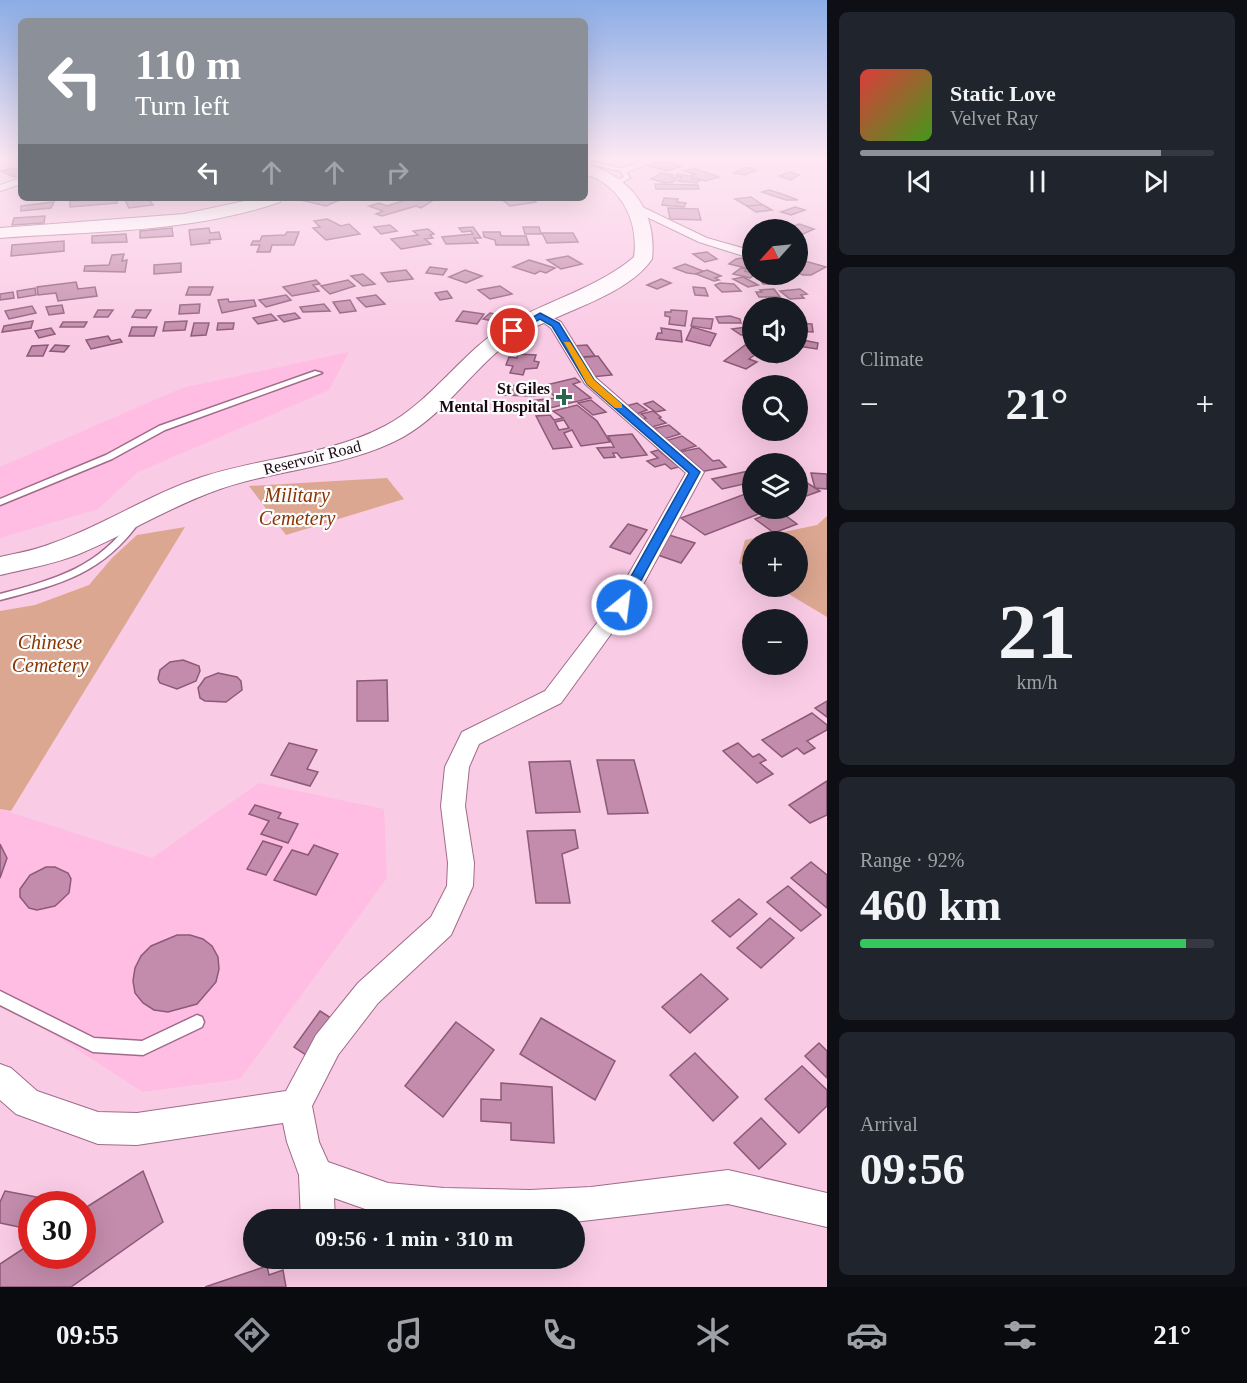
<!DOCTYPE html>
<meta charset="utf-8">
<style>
:root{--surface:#171b24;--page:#20242c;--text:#f1f3f6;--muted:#9ea1a6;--line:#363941;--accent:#8c9099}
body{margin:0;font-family:Georgia,serif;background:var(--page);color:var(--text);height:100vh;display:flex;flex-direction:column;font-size:22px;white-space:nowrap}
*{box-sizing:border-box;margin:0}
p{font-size:20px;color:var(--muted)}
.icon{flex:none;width:33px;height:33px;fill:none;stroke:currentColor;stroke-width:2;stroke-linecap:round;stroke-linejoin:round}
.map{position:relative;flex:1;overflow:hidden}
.panel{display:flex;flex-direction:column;gap:12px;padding:12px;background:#0d0f14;width:420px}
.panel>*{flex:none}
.top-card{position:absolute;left:18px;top:18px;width:570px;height:183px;border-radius:9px;box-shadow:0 6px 24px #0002;background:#8c9099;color:#fff;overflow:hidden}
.needle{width:39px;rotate:243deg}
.tools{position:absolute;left:742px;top:219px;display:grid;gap:12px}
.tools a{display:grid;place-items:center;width:66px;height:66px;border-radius:50%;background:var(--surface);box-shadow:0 6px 24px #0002;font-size:30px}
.speed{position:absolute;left:18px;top:1191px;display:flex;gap:12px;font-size:30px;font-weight:700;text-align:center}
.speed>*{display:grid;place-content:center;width:78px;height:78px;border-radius:50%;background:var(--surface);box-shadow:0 6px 24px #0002;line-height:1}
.speed .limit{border:9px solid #d22;background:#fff;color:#111}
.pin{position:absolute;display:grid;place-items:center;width:51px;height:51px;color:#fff;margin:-26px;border:3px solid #fff;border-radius:50%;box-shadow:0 2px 6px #0007}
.me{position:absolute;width:66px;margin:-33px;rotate:29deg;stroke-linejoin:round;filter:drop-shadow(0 0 4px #0008)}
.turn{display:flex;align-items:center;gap:21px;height:126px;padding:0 18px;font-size:27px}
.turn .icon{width:78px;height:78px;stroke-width:2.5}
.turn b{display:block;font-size:42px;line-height:51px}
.lanes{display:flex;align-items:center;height:57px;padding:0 18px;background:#0003;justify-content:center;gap:30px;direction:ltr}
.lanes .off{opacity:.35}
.big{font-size:45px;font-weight:600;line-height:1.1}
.panel .tile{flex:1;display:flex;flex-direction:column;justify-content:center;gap:9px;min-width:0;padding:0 21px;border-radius:9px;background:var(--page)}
.panel .dial{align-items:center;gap:0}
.dial b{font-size:78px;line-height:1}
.song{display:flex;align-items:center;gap:18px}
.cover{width:72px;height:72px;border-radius:9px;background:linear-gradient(135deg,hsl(0 70% 55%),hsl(100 70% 35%))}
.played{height:6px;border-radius:3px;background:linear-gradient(90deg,var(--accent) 85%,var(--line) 85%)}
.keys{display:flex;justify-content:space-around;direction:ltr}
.heat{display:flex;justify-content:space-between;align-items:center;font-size:33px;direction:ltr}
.charge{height:9px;border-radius:4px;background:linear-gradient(90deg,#34c759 92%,var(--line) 0)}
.trip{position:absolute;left:243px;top:1209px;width:342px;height:60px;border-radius:30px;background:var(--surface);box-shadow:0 6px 24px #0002;font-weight:600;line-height:60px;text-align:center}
.menu{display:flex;height:96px;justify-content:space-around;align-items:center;background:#090b0e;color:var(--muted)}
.menu .icon{width:42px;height:42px}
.menu .active{color:var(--accent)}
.menu b{font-size:27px;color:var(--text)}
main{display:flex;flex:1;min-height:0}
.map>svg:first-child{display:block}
</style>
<main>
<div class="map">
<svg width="827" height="1287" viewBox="0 0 827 1287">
<rect width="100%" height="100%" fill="#facbe5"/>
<g fill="#ffbde3">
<path d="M349,352L329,390L138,472L98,509L0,538V467L182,388Z"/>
<path d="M259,783L384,809L387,878L240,1079L143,1092L0,1000V809L152,858Z"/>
</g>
<g fill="#dca791">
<path d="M387,478L404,499L286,535L249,486Z"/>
<path d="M827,516V617L777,587L798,586V542H753V572L739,563L745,540L817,525Z"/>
<path d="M185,527L11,811L0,809V611L35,605L89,585L112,558L137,535Z"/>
</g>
<g fill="#c38cac" stroke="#8c5977" stroke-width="1.5" fill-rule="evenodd">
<path d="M660,162H669L682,166L667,171L649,166Z"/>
<path d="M746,167L757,170L745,175L734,173Z"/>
<path d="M13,168L21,170V175L14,177L1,171Z"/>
<path d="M693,168L719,177L705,181L690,176L695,174L684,171Z"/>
<path d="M790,172L799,175L791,180L779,176Z"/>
<path d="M661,173L673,175L671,177L677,178L673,182L666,183L651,179Z"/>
<path d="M677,174L689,176L693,177L692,179L700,180L697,183L678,181L682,177L676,176Z"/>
<path d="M655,184L698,185L699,189H656Z"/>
<path d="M769,190L782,194L798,200H786L762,192Z"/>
<path d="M751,197L763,205L747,206L735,199Z"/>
<path d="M116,198L117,203L70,207V201Z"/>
<path d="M124,198H148L153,205L129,208Z"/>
<path d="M306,198H333L340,200L326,206L301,200Z"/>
<path d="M400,198H423L432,201L421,208L416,206L382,216L376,214L383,211L369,206L379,203L387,206L406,200Z"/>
<path d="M500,198H530L536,202L510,206Z"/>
<path d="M664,198L678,199L677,202L686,203L684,207L662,205Z"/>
<path d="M54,202L51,208L21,211V206Z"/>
<path d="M763,205L772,210L756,212L747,206Z"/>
<path d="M795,207L805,210L791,215L781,212Z"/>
<path d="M668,208L698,209L701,220L670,219Z"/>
<path d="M45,216L44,223L12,225L14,218Z"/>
<path d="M327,219L341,226L349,224L360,234L326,240L313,228L320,227L314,221Z"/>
<path d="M799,224L814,229L803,234L798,233V230L787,229Z"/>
<path d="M390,225L397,231L381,234L374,227Z"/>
<path d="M473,227L481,238H474L478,243L446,244L442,237L473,234L471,231L462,232L459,228Z"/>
<path d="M523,227H539L541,234H525Z"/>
<path d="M172,228L173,236L140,238V231Z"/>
<path d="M209,228L210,233L219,232L221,239L209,240L210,243L191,245L189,230Z"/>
<path d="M428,229L434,234L430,235L433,238L425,239L431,244L401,249L391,239L418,235L413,231Z"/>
<path d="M287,232H299L294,245H272L270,252H257L260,245H251L253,241H260L262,236L285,235Z"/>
<path d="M483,232H500L501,236H526L529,245H496L495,240L484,237Z"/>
<path d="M542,233H573L578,242L547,243Z"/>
<path d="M126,234L127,242L92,243V236Z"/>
<path d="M64,241V251L11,256L12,245Z"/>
<path d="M707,252L717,259L705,262L693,254Z"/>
<path d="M124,254L122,261L127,260L125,272L84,271L85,266L109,265L112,255Z"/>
<path d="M568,256L582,264L561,269L547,260Z"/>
<path d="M742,258L753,263L746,268L729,264L736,259Z"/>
<path d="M798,259L826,267L811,275H803L798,273Z"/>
<path d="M529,260L555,268L546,273L540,271L535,274L513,267Z"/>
<path d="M181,263V272L154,274V265Z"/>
<path d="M685,264L703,271L696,274L687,273L674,268Z"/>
<path d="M430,267L447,269L443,275L426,273Z"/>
<path d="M741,268L747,269L745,271L756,274L750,278L733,274Z"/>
<path d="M406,270L413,279L388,282L381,273Z"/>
<path d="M465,270L482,276L466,283L449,277Z"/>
<path d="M707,270L721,276L715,278L719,280L714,281L696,274Z"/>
<path d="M363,274L375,284L363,286L351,276Z"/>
<path d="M758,276H773L777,284H763Z"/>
<path d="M743,277L758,285L748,287L733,279Z"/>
<path d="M661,279L671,283L657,289L647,285Z"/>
<path d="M316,280L320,284L313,285L319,291L292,296L283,287Z"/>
<path d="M348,280L355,286L330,294L321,286Z"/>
<path d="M76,282L78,289L95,287L97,296L58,301L56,293L38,295L37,287Z"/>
<path d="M720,283L734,284L741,291L722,292L715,285Z"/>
<path d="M500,286L512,294L490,299L478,290Z"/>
<path d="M189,287H213L210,295H186Z"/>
<path d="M693,287L705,288L708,296L695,295Z"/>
<path d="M35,288L36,295L18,298L17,291Z"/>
<path d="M774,289L780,297H759L756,292H762L760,290Z"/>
<path d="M800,289L807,294L801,295L804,298L790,299L780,291Z"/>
<path d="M447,291L452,298L440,300L435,293Z"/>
<path d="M13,292L14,298L0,300V294Z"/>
<path d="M286,295L291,300L266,307L259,300Z"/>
<path d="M376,295L385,304L366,307L357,298Z"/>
<path d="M228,299L229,302L254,300L256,306L222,313L218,300Z"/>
<path d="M768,299L783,300L787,305H771Z"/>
<path d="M350,300L356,311L340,313L333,302Z"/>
<path d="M200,304L199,313L179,314L180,305Z"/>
<path d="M324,304L330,311L303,312L300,307Z"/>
<path d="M62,305L64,313L49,315L46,307Z"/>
<path d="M32,306L36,313L9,319L5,311Z"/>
<path d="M98,310H113L108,317H94Z"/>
<path d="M136,310H151L146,318L132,317Z"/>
<path d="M671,310L687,311L685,326L669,324L670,317L665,316V312H671Z"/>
<path d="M463,311L484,314L477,324L456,321Z"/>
<path d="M295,313L300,318L284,322L278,316Z"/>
<path d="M490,313L510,317L503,323L483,319Z"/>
<path d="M271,314L277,320L258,324L253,318Z"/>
<path d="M730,316L740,319L741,323H719L716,317Z"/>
<path d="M693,318L713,319L711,329L691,326Z"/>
<path d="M33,321L31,328L2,332L4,326Z"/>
<path d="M187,321L185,330L163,331L165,322Z"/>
<path d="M63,322H87L84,327H60Z"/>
<path d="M194,323H209L206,335L191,336Z"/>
<path d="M218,323H234L233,329L217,330Z"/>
<path d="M798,323L812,324L813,332L798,331Z"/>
<path d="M753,326V334L741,335L732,329Z"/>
<path d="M132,327H157L154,336H129Z"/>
<path d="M692,327L716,334L710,346L686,340Z"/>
<path d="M51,328L55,334L39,338L35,331Z"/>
<path d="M661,328L681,331L682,342L656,339L658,333H662Z"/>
<path d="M108,336L111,341L120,339L122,342L91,349L86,340Z"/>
<path d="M798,339L818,343L817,349L798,346Z"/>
<path d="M48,345L43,356H27L32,346Z"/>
<path d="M55,345L69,346L64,352L50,351Z"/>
<path d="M587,345L595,356L580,357L573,346Z"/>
<path d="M745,345L753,348V352H759L749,359L757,362L746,369L724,361Z"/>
<path d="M774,353L786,357L777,363L765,359Z"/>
<path d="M518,354L536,355L534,361L539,362L537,368L525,369L523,375L510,373L513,366L506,365L509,357L517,358Z"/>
<path d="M598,356L612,375L591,377L578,358Z"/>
<path d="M575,378L580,382L573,384L591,398L538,411L529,404V401L556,398L550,392L534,396L504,395L510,385L534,388Z"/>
<path d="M591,400L606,412L593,415L578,403Z"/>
<path d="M653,401L665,410L656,412L644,404Z"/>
<path d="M637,403L647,410L637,414L626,406Z"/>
<path d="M577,405L597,421L610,442L581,446L572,430L564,433L572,447L553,449L536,416L550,415L554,420L563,418L553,411ZM564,420L569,428L559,430L555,422Z"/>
<path d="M653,411L661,417L659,418L666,423L652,427L641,419L646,418L641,414Z"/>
<path d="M669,425L680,434L664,439L652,429Z"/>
<path d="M632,434L647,455L621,458L617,453H613L615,457L604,458L597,448L614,447L608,436Z"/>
<path d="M682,436L696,446L679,451L665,441Z"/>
<path d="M699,448L713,461L719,460L726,467L700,472L679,452Z"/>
<path d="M658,450L679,467L671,469L665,464L655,467L647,461L658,458L651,452Z"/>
<path d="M753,470V482L722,489L712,479Z"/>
<path d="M811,473L827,474V489L815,488Z"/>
<path d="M798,477L820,491L798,499Z"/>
<path d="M753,491V508H774L705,535L681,518Z"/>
<path d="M778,510L797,524L774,533L755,519Z"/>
<path d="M628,524L647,530L630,554L610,547Z"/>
<path d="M669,535L695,543L681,563L655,554Z"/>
<path d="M183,660L199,666L200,671L196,681L177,689L160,683L158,679L160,670L170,662Z"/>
<path d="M218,673L237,677L241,681L242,690L226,702L205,701L200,698L198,688L205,678Z"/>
<path d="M387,680L388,721H357V681Z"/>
<path d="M827,701V717L815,708Z"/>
<path d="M812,713L827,725V730L807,741L815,748L804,754L797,748L782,757L762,740Z"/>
<path d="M289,743L317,750L307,769L318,772L310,786L271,775Z"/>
<path d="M738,743L753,757L759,754L766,760L760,763L773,774L757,783L723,751Z"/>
<path d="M597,760H634L648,813L608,814Z"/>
<path d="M570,761L580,812L536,813L529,762Z"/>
<path d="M827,781V815L810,823L789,805Z"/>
<path d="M255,805L281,813L278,818L298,824L288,843L261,834L269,821L249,814Z"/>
<path d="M575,830L578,848L562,854L570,903H536L527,831Z"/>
<path d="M263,841L282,847L266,875L247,869Z"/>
<path d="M0,844L7,858L0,878Z"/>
<path d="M314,845L338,854L316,895L274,880L292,850L308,855Z"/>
<path d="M811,862L827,875V908L791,878Z"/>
<path d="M46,867H55L68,873L71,879L69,893L55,906L37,910L29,908L20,897V889L30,875Z"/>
<path d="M788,886L821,915L801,931L767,902Z"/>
<path d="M739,899L757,914L730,937L712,921Z"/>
<path d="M770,918L794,938L761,968L737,948Z"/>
<path d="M177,935H190L203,939L212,946L218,957L219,969L216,982L197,1004L168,1012L154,1010L143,1003L135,993L133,981L135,968L141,956L151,946Z"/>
<path d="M701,974L728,999L690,1033L662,1007Z"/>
<path d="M320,1011L334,1020L309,1057L294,1047Z"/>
<path d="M541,1018L615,1061L595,1100L520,1054Z"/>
<path d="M456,1022L494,1050L443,1117L405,1086Z"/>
<path d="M819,1043L827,1051V1078L805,1056Z"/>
<path d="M695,1053L738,1097L713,1121L670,1075Z"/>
<path d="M802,1066L827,1090V1106L799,1133L765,1099Z"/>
<path d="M501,1083L552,1087L554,1143L511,1140V1123L481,1121V1099L501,1100Z"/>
<path d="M761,1118L786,1144L759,1169L734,1143Z"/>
<path d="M143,1171L163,1222L71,1287H0V1264L32,1243V1256H82V1210Z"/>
<path d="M5,1191L42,1198L40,1204H32L29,1229L0,1223V1202Z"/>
<path d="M267,1266L269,1275L283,1270L286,1287H205Z"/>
</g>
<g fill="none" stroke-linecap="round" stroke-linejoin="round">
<defs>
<g id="service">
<path d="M585,161L625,169L630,178L619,184H615V182L624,177L621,171L585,163Z"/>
<path d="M315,371L322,373L165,430L112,459L0,505V499L106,455L159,426Z"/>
<path d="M136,517L141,520C103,574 61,584 0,600V594C56,579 98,568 133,518Z"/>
<path d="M0,991L94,1038L142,1041L197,1015L202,1017L204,1022L202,1027L143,1055L93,1052L0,1005Z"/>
</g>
<g id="minor">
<path d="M648,158H663L627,172L618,170Z"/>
<path d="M784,158H794L796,163L788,165Z"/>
<path d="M21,178V184L0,191V185Z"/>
<path d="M628,204H636L707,238L753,251V259L699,242L628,208Z"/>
<path d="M540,311L561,322L596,378L704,472L632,605L561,703L479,744L469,767L465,806L474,863L473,886L451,935L378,1003L338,1055L312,1106L319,1142L328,1162L388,1183L444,1188L530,1190L591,1187L728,1170L827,1193V1227L728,1204L574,1222V1220H416L388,1217L334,1198L335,1220H301L299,1175L287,1142L283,1123L137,1145L98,1144L16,1114L0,1100V1064L11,1068L37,1091L98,1112L137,1113L286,1091L316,1035L358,983L431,917L447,886L448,863L441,806L445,767L462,732L545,691L613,602L686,473L585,384L551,328L533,315Z"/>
</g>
<path id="primary" d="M258,198H282L280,202C191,233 93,231 0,238V228L184,214Z"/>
<path id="trunk" d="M585,164C631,176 657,211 652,259C628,295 561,312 523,333C477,360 450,411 403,437C346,468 280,468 220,489C171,506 127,534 79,554C54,564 26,569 0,575V557C18,553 36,550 53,543C104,525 150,494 202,477C262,457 328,456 385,426C432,401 461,353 506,325C548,300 596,289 634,257C639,221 621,185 585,174Z"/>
</defs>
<use href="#service" stroke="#a06b8a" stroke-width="3"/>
<use href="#minor" stroke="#a06b8a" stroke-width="2"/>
<use href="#primary" stroke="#a06b8a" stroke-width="2"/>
<use href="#trunk" stroke="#a06b8a" stroke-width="2"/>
<use href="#service" fill="#fff" fill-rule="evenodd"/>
<use href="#minor" fill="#fff" fill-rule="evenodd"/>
<use href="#primary" fill="#fff" fill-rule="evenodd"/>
<use href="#trunk" fill="#fff" fill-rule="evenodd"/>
</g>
<linearGradient id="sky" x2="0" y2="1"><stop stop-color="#8bade6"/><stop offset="0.47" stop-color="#fde8f3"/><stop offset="1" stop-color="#fde8f3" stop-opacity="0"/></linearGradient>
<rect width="827" height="338" fill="url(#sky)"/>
<path fill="#1a73e8" stroke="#114b97" stroke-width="1.5" d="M540,313L559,323L594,380L700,472L626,608L622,609L615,605L689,473L587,384L552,326L540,319L516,333L508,331Z"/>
<path fill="#f59e0b" d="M564,342H570L594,380L622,404V408H615L587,384Z"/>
<path fill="#2d664e" stroke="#fcfcfc" stroke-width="2" d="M561 388h6v6h6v6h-6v6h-6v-6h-6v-6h6z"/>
<g text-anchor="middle" stroke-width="4.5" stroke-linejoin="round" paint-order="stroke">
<g font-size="16" font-weight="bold" fill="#190712" stroke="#fcfcfc" text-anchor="end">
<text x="550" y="394">St Giles<tspan x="550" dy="18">Mental Hospital</tspan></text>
</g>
<g font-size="16" fill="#190712" stroke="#fcfcfc">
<text transform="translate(312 457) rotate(-14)" y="6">Reservoir Road</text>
</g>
<g font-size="20" font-style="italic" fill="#883505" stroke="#fcfcfc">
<text x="297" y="502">Military<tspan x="297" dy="23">Cemetery</tspan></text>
<text x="50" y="649">Chinese<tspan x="50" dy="23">Cemetery</tspan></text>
</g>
</g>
</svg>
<div class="tools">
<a><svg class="needle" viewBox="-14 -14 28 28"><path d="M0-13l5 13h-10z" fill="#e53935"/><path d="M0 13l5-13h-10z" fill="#9ea1a6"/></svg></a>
<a><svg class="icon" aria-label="sound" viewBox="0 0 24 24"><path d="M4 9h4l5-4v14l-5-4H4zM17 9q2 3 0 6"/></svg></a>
<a><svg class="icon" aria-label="search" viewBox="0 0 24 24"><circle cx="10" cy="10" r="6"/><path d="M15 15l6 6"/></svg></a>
<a><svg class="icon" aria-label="layers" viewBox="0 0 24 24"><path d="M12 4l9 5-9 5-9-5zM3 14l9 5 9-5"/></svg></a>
<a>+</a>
<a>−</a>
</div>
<div class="speed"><div class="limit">30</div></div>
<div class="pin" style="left:513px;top:331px;background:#d93025"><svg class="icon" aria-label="arrive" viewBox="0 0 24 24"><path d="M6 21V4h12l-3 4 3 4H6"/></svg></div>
<svg class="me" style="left:622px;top:605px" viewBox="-20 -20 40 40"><circle r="17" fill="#1a73e8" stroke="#fff" stroke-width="3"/><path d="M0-11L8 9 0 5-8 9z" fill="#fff"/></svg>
<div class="trip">09:56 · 1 min · 310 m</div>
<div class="top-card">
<div class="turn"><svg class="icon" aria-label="left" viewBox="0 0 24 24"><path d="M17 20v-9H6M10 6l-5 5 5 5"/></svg><div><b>110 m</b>Turn left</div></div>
<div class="lanes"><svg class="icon" aria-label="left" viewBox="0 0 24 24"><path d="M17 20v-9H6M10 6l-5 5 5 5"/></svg><svg class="icon off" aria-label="ahead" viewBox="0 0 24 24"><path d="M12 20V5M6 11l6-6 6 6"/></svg><svg class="icon off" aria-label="ahead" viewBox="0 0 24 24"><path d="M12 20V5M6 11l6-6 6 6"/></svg><svg class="icon off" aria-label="right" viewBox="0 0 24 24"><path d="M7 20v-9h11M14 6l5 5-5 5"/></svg></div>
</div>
</div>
<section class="panel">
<div class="tile">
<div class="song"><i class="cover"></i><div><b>Static Love</b><p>Velvet Ray</p></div></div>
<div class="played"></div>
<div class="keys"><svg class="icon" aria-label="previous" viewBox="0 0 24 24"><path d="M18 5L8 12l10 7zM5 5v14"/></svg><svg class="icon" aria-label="pause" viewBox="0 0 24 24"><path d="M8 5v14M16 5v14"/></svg><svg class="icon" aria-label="next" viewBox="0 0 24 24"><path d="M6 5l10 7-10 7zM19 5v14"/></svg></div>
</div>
<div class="tile"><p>Climate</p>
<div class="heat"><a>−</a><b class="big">21°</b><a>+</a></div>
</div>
<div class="tile dial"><b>21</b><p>km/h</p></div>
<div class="tile"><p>Range · 92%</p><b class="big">460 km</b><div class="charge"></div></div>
<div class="tile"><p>Arrival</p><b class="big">09:56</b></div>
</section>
</main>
<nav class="menu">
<b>09:55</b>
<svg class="icon active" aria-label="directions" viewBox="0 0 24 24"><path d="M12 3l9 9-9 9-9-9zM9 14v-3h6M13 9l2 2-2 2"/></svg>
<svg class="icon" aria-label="music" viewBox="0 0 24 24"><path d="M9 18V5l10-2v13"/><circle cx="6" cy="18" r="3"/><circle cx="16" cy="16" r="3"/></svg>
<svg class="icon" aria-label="phone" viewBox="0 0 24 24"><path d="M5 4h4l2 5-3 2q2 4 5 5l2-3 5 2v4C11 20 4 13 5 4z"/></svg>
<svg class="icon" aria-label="climate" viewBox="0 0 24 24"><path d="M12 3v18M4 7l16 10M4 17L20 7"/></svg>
<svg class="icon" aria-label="car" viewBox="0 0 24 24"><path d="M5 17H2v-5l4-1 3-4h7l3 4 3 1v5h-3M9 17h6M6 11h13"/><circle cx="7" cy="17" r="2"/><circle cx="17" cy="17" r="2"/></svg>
<svg class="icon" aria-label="filters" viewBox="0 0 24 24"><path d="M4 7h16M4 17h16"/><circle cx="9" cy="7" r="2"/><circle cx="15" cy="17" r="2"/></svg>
<b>21°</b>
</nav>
